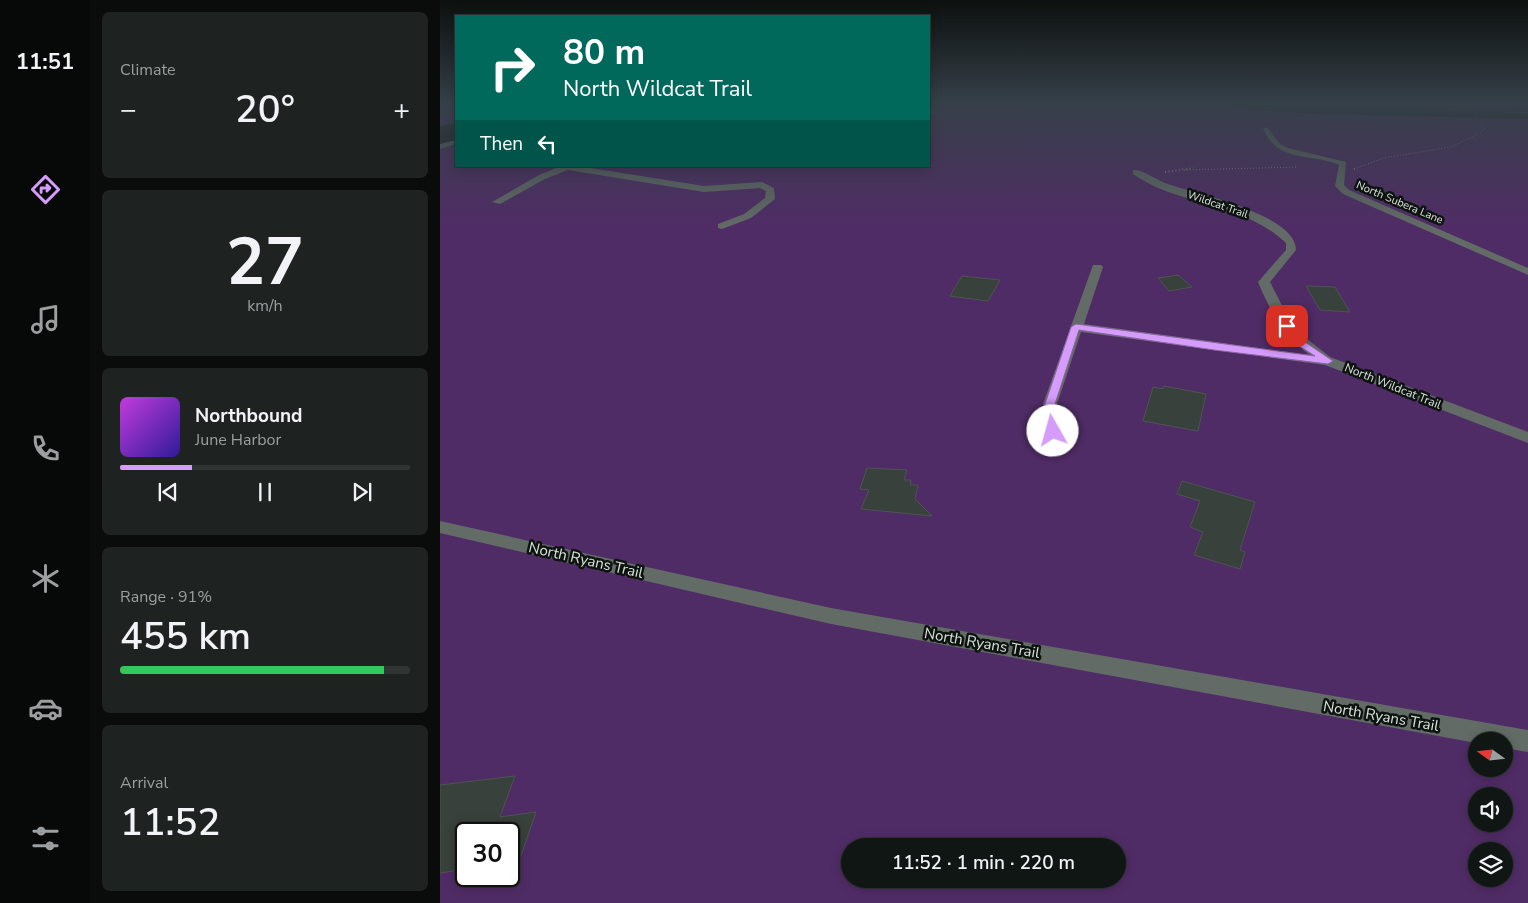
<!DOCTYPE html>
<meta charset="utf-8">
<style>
:root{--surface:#101613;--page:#1e2321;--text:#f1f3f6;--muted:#9c9fa0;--line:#303533;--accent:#d59cfb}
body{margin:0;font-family:"Nunito Sans",sans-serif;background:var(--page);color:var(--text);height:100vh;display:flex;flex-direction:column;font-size:19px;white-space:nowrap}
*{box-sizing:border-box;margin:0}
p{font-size:16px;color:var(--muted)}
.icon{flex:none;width:28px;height:28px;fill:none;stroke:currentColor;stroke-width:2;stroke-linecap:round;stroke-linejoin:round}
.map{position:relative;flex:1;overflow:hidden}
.sheet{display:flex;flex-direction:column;gap:12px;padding:12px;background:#090c0a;width:350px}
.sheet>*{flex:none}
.hud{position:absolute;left:15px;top:15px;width:475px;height:152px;border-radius:0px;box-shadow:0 2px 12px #0003,0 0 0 1px var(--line);background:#00695c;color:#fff;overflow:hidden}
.needle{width:32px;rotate:285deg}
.buttons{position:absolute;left:1028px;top:732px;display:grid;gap:10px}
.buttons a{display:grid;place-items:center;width:45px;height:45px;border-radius:50%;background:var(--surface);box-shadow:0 2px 12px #0003,0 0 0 1px var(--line);font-size:25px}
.speed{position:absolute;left:15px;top:822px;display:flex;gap:10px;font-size:25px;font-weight:700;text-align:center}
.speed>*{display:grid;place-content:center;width:65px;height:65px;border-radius:50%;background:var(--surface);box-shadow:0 2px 12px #0003,0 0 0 1px var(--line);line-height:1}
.speed .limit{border:2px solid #111;border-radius:8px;background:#fff;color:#111}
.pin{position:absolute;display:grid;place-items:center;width:42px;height:42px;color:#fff;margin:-21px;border-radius:10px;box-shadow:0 2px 8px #0006}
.me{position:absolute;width:55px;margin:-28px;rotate:353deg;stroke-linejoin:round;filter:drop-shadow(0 0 4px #0008)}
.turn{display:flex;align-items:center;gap:18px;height:105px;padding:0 25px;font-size:22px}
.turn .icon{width:65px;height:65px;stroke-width:2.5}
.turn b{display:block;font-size:35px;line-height:42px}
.then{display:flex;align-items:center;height:48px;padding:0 25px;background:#0003;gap:10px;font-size:19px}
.big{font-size:38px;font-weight:600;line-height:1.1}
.sheet .tile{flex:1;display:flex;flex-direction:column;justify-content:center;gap:8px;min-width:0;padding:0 18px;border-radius:8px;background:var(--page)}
.sheet .dial{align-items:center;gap:0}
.dial b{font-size:65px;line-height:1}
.song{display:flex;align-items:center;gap:15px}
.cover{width:60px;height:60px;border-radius:8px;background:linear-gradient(135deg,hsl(290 70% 55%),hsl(250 70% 35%))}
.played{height:5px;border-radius:2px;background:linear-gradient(90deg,var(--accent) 25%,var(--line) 25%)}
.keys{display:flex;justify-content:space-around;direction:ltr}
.heat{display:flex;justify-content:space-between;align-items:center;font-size:28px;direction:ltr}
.charge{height:8px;border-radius:4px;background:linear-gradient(90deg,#34c759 91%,var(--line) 0)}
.trip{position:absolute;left:401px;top:838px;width:285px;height:50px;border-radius:25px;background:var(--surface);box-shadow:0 2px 12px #0003,0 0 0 1px var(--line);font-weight:600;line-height:50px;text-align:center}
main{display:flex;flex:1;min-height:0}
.tab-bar{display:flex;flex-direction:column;width:90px;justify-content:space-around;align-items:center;background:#060908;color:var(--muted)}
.tab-bar .icon{width:35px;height:35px}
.tab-bar .current{color:var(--accent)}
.tab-bar b{font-size:22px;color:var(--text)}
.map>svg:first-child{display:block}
</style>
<main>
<nav class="tab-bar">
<b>11:51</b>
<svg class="icon current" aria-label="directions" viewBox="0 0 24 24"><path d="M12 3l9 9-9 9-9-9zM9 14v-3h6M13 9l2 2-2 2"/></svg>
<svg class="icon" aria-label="music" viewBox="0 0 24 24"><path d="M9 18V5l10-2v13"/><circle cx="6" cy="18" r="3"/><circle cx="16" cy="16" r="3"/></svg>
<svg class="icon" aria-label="phone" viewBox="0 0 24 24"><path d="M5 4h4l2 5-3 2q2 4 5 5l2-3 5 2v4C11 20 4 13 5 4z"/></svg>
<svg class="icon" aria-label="climate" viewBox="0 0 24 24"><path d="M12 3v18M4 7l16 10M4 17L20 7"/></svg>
<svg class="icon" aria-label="car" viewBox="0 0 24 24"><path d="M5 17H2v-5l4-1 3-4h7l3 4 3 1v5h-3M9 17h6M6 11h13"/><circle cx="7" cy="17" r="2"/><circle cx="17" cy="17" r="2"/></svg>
<svg class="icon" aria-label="filters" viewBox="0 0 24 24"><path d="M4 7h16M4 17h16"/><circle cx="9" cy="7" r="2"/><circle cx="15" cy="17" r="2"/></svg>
</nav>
<section class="sheet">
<div class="tile"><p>Climate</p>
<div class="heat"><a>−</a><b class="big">20°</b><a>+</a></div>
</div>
<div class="tile dial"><b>27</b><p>km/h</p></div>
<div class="tile">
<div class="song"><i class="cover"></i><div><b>Northbound</b><p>June Harbor</p></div></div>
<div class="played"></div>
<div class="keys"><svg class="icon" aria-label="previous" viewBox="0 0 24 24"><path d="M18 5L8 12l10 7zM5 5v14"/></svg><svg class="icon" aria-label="pause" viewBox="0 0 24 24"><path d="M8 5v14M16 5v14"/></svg><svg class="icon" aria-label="next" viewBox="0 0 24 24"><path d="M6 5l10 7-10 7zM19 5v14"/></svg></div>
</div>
<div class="tile"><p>Range · 91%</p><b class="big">455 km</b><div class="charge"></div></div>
<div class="tile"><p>Arrival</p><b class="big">11:52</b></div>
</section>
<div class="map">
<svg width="1088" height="903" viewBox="0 0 1088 903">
<rect width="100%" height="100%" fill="#161d19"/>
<g fill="#502c66" fill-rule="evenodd">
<path d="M0,102H16V123L0,126Z"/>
<path d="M489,102H763L816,110L881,114L1088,119V903H0V146L16,140V166H489ZM1036,741H1064V769H1036ZM1036,796H1064V824H1036ZM26,834H69V876H26ZM410,846H678V879H410ZM1036,851H1064V879H1036Z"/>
<path d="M831,102H1088V108Z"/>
</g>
<g fill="#39413c" stroke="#4c554f">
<path d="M738,275L752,287L729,291L718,278Z"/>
<path d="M522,276L560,280L548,301L510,296Z"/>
<path d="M866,286L895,287L910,312L880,310Z"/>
<path d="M724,386L766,394L758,431L703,421L713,387L723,389Z"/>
<path d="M427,468L467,470L464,480H471L470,485H478L475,499L492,516L421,509L429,490L420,489Z"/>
<path d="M742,481L815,502L800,550L805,552L800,569L754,555L763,532L750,527L760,501L737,494Z"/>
<path d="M75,776L60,817L96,812L71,885L69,884V834H26V869L0,873V785Z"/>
</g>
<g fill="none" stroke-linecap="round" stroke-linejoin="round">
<g stroke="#818884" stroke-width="1" stroke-dasharray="1 2" stroke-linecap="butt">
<path d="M855,102L1088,113"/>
<path d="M0,107L16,108"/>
<path d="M914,169L944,158L1011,147L1042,132L1045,128L1032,113"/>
<path d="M744,170L858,167"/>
</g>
<g stroke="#818884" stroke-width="2" stroke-dasharray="1 2.5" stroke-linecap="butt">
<path d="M914,169L916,168"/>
<path d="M725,172L753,168"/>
</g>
<g fill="#626b66" fill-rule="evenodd">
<path d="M489,110L500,112L489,114Z"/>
<path d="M827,127L840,144L848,148L906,162L904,185L909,190L1088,268V275L903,194L895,186L899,165C868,152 840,164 823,129Z"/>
<path d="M16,140V144L0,149V144Z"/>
<path d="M121,166H138L264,186L322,182L334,188L335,199L311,218L282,229L278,228V224L304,214L325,198L326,191L320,188L264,192L128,170L105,179L60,204L52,202L99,175Z"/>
<path d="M693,170C703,169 718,181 728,184C756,194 856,214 856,250L830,282L851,323L867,339L890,357L1088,432V443L885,365L641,332L617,404L623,445L621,448H609L607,445L603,404L653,265H661L663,267L644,324L870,355C844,336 830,311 818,282L846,250V243C798,199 740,207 693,174Z"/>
<path d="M0,521L391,608L1088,730V752L1064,748V741L1036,743L391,624L0,533Z"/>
</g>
</g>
<linearGradient id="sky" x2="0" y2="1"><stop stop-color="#0c100e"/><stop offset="0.45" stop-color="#364049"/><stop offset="1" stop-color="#364049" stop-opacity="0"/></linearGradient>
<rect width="1088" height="228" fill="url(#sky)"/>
<path fill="#d59cfb" stroke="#8a65a3" d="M636,324L875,356L856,344L843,326L847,324H850L862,340L893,361L888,364L774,350L639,330L615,404L619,431L613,435L608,431L605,404L631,327Z"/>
<g text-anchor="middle" stroke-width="5" stroke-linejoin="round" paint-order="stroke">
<g font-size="11" fill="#dbe1dd" stroke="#0d1410">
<text transform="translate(960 202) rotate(23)" y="4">North Subera Lane</text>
<text transform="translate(778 204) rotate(19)" y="4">Wildcat Trail</text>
</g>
<g font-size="12" fill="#dbe1dd" stroke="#0d1410">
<text transform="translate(953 386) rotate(22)" y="4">North Wildcat Trail</text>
</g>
<g font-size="15" fill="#dbe1dd" stroke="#0d1410">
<text transform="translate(146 560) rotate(13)" y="5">North Ryans Trail</text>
<text transform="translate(542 643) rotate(10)" y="5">North Ryans Trail</text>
<text transform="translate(941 716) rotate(10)" y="5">North Ryans Trail</text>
</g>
</g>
</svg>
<div class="buttons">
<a><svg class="needle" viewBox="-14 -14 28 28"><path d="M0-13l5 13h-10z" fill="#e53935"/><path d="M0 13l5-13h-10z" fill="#9c9fa0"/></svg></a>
<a><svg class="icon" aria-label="sound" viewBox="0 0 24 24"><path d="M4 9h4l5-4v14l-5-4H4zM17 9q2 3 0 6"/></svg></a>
<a><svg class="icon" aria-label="layers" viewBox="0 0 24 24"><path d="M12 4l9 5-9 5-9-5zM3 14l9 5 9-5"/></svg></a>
</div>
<div class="speed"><div class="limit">30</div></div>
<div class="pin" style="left:847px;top:326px;background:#d93025"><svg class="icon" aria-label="arrive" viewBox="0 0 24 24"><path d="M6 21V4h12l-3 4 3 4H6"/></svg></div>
<svg class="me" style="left:613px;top:431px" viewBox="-20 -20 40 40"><circle r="19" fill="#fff"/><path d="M0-13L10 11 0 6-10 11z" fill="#d59cfb"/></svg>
<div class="trip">11:52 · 1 min · 220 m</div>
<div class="hud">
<div class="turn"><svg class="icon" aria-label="right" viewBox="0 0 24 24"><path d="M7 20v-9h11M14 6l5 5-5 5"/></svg><div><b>80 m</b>North Wildcat Trail</div></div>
<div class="then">Then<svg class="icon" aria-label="left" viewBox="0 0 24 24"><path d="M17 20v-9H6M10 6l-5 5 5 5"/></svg></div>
</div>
</div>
</main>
